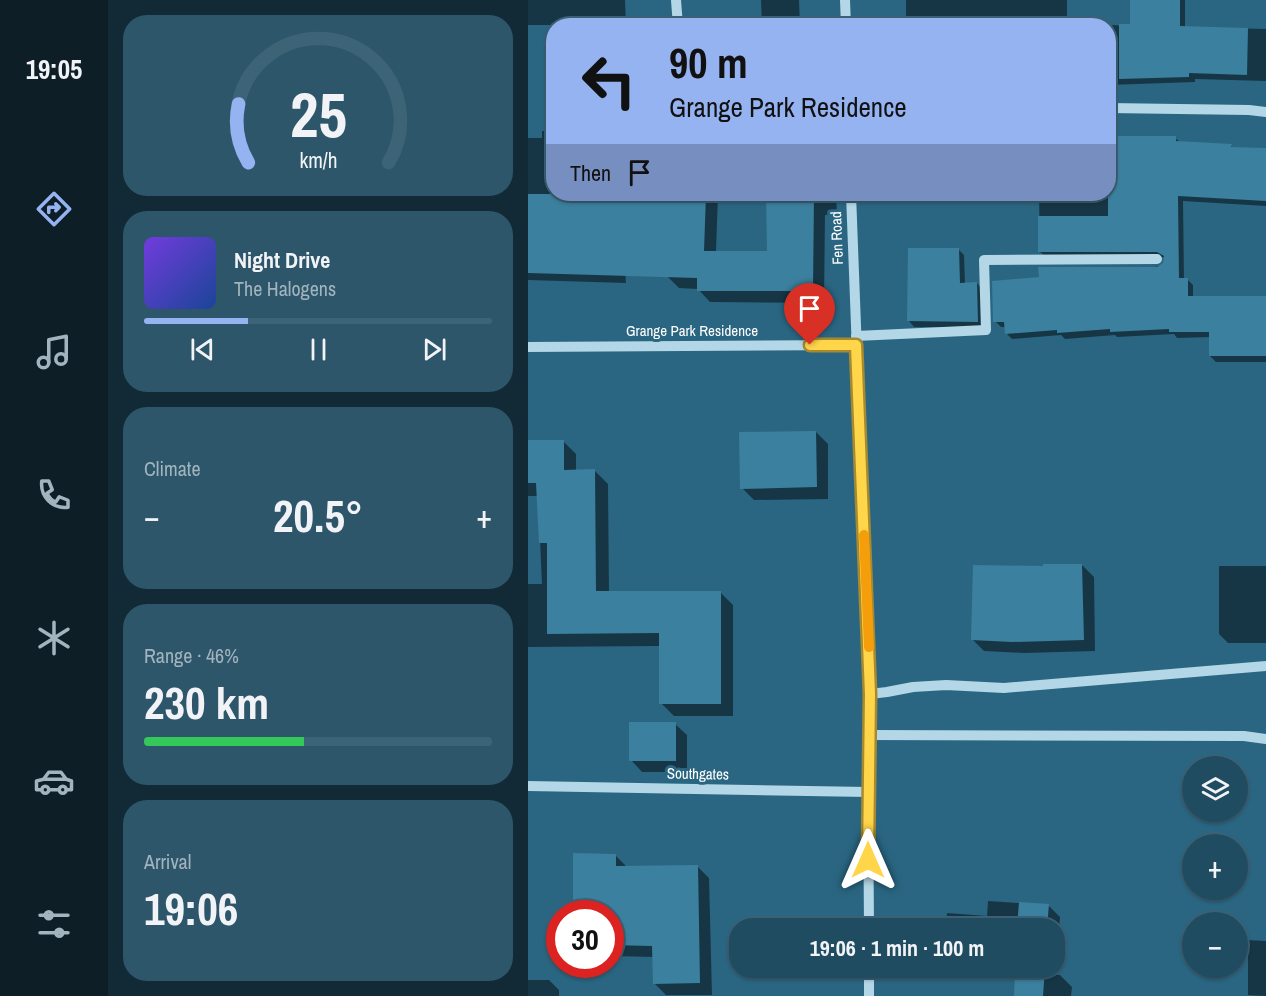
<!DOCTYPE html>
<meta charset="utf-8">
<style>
:root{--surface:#204c62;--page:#2d566b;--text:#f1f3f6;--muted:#a2b4be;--line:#3d6377;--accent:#95b2f1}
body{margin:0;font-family:"Archivo Narrow",sans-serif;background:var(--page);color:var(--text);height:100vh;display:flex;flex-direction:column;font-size:22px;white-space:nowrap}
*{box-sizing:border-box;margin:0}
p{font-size:20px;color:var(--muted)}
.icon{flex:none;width:33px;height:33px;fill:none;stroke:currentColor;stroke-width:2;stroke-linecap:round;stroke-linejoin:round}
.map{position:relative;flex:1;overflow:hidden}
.drawer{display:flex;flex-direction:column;gap:15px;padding:15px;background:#122a36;width:420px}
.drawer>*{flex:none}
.guide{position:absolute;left:18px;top:18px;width:570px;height:183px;border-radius:24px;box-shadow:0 2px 4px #0004,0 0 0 2px var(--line);background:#95b2f1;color:#111;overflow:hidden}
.controls{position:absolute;left:654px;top:756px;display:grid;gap:12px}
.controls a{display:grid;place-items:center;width:66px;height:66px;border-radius:50%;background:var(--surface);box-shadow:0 2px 4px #0004,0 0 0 2px var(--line);font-size:30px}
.speed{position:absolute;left:18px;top:900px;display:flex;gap:12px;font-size:30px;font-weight:700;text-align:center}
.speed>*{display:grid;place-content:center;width:78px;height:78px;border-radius:50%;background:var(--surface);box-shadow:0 2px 4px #0004,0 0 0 2px var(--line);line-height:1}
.speed .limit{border:9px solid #d22;background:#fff;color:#111}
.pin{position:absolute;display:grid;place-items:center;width:51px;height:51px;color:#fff;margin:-62px -26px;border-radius:50% 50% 50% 0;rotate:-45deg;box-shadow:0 0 6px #0007}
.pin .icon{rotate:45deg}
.me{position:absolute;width:66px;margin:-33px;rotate:0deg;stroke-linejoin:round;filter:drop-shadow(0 0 4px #0008)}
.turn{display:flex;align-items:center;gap:21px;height:126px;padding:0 24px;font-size:27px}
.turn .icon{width:78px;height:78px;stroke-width:2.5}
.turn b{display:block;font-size:42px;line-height:51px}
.then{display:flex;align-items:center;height:57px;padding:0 24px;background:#0003;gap:12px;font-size:22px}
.big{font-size:45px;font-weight:700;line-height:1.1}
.drawer .card{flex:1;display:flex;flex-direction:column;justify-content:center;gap:9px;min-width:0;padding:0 21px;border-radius:24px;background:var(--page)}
.drawer .dial{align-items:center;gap:0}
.dial svg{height:156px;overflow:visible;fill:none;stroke:var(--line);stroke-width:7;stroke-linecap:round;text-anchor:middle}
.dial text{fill:var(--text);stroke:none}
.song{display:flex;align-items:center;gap:18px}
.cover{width:72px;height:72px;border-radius:9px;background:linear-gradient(135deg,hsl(260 70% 55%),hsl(220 70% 35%))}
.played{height:6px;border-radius:3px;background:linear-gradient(90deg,var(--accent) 30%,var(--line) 30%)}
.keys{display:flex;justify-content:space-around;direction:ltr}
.heat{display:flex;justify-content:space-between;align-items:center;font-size:33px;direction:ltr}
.charge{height:9px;border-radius:4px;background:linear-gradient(90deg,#34c759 46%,var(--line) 0)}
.trip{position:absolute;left:201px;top:918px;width:336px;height:60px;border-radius:24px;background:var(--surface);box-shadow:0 2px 4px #0004,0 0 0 2px var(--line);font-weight:700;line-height:60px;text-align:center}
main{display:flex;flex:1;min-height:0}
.tab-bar{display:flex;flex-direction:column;width:108px;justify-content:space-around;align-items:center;background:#0d1e27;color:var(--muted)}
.tab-bar .icon{width:42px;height:42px}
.tab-bar .active{color:var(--accent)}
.tab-bar b{font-size:27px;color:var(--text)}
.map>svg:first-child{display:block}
</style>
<main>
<nav class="tab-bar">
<b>19:05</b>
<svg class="icon active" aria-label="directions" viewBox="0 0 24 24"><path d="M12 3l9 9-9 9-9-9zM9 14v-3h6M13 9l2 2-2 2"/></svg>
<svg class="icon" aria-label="music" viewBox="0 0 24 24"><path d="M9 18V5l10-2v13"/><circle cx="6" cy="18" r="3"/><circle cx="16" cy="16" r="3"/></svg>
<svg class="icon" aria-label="phone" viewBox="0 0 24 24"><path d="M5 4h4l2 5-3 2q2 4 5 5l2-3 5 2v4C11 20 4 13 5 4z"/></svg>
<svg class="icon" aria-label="climate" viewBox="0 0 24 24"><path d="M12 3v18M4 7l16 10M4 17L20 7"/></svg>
<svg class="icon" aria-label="car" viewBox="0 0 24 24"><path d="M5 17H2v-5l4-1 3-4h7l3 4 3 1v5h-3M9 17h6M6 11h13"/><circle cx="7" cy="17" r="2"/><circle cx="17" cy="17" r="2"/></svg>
<svg class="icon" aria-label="filters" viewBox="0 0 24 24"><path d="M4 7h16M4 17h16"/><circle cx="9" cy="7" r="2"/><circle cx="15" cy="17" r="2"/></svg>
</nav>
<section class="drawer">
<div class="card dial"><svg viewBox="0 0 100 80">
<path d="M14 69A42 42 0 1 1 86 69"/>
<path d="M14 69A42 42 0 0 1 9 39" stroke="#95b2f1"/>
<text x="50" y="56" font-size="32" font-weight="700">25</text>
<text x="50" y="72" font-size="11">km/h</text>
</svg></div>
<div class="card">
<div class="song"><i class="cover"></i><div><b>Night Drive</b><p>The Halogens</p></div></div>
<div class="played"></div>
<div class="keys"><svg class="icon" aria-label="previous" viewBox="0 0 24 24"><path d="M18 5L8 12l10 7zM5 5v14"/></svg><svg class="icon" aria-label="pause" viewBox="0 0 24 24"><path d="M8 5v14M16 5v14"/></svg><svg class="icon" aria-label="next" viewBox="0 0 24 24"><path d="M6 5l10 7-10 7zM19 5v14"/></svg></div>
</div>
<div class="card"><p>Climate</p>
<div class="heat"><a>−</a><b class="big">20.5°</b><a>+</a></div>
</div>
<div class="card"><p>Range · 46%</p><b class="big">230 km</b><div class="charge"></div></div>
<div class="card"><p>Arrival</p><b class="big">19:06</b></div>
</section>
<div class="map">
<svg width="738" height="996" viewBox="0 0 738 996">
<rect width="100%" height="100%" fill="#2a6682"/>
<g fill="#0007">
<path d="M0,0H97L98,26H26V194H93L98,283L0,280V138H14V131H24V25H0Z"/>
<path d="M233,0H271L272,26H234Z"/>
<path d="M378,0H539V23L603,26V0H657V27L738,29V81L667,79V82L580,85V26H378Z"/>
<path d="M647,138L652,142L703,146L706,149L738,150V206L655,201L656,280L659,279L665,285V297L738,298V362H688L682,356L683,337L649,338L646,334L589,337L587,335L537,339L533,335L484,339L478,333V327H473L467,321L636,264V257H518L512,252L511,194H506H580Z"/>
<path d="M142,194H190L188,252L241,253L239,194H308L309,214L297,215L296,303L182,302L170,289L151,288L139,276Z"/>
<path d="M431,250L436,255L437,284L449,283L454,289L455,327H386L381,321Z"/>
<path d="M288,432L300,444V499L226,500L214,488Z"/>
<path d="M35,441L48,454V471H67L80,484L81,593L192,592L205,605V716H146L133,703L132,646L0,647V584H14L10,496H0V442Z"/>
<path d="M554,565L566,577L567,651L496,653L456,651L444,639L517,568Z"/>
<path d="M691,566H738V643H700L691,634Z"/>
<path d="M147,724L159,735V772H114L103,760Z"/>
<path d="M88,856L100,868L169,866L181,878L184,995H138L126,983V957L82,956V914Z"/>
<path d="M460,901L520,905L532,917L528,975H532L544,987L543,996H487L488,975L427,971L424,968H526V928H418L419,913L459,916Z"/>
<path d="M720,940L738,941V996L720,995Z"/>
<path d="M0,980H21L31,990V996H0Z"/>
</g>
<g fill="#3b809e">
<path d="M602,0H652V26L720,28L719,75L661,73V77L591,79V24H602Z"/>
<path d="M580,136H648V141L704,144L703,147L738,148V201L650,196L651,278H660V296H738V356H681V332H641V329L582,332V329L529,333V330L477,334L476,322H465L464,281L511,277L510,267H629L635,263L636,256L629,252H510V216H580Z"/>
<path d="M0,194H178L176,251H239L238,194H286L285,291H169V278L0,273Z"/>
<path d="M380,248H431L432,283L449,282L450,322L379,321Z"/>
<path d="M288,431L289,487L212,489L211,432Z"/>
<path d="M0,440H36V470L67,469L68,591H193V704H131V633L19,634V543H11L8,483H0Z"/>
<path d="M515,564H554L556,640L484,642L443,640L445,565L515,566Z"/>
<rect x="101" y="722" width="47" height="39"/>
<path d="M45,853L88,854V866L170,865L172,983L125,984L124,946L82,945V914H45Z"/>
<path d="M491,902L521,904L519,928H489Z"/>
<path d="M487,968H517L515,996H486Z"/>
</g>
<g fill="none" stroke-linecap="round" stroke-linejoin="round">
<g stroke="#b3d7e6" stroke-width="10">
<path d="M148,0L150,26"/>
<path d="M317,0L318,26"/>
<path d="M580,108L721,110L738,112"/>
<path d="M323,194L342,694L340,792L341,928"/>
<path d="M328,336L458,330L456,260L629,259"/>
<path d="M0,347L328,345"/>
<path d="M342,694L359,692L385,687L418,685L476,688L738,666"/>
<path d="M341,735L716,736L738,739"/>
<path d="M0,786L340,792"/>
<path d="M341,968V996"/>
</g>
</g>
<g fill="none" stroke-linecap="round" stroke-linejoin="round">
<defs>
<path id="route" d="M282,345H328L342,694L340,860"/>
</defs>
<use href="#route" stroke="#a68a30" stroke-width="15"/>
<use href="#route" stroke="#ffd54a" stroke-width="10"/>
<path stroke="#f59e0b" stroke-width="10" d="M336,535L341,647"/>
</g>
<g text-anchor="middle" stroke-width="6" stroke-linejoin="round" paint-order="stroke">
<g font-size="15" fill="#fff" stroke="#2a6682">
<text transform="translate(309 238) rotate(-92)" y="5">Fen Road</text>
<text x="164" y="336">Grange Park Residence</text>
<text transform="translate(170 774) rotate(1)" y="5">Southgates</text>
</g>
</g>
</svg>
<div class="controls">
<a><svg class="icon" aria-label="layers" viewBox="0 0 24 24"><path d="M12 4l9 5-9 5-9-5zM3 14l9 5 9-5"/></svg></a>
<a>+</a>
<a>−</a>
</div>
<div class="speed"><div class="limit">30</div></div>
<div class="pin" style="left:282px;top:345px;background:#d93025"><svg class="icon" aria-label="arrive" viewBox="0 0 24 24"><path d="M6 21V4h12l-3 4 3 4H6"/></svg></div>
<svg class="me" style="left:340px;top:860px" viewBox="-20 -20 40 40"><path d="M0-17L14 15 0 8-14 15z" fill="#ffd54a" stroke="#fff" stroke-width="4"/></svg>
<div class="trip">19:06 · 1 min · 100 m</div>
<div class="guide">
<div class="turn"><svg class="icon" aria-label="left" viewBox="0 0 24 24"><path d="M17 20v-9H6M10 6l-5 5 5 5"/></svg><div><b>90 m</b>Grange Park Residence</div></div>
<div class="then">Then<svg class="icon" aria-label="arrive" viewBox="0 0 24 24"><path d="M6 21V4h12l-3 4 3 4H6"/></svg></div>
</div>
</div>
</main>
